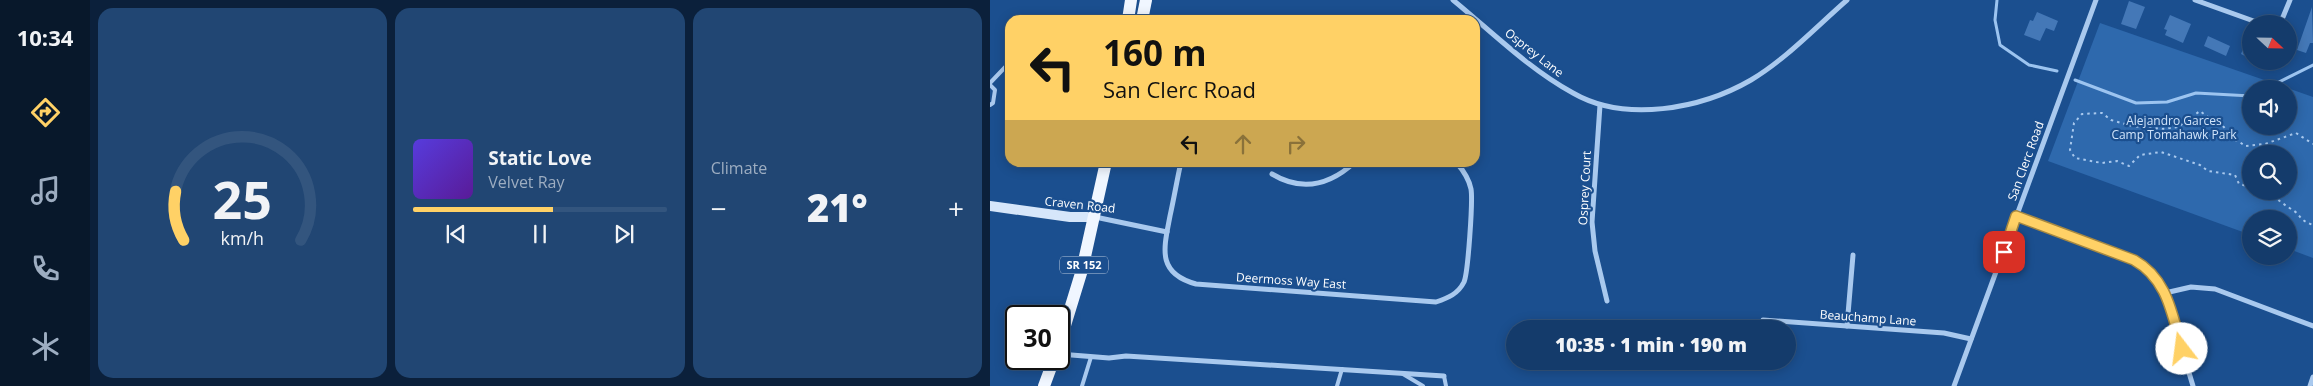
<!DOCTYPE html>
<meta charset="utf-8">
<style>
:root{--surface:#143b6b;--page:#214673;--text:#f1f3f6;--muted:#9dadc1;--line:#33557e;--accent:#ffd166}
body{margin:0;font-family:"Open Sans",sans-serif;background:var(--page);color:var(--text);height:100vh;display:flex;flex-direction:column;font-size:19px;white-space:nowrap}
*{box-sizing:border-box;margin:0}
p{font-size:16px;color:var(--muted)}
.icon{flex:none;width:28px;height:28px;fill:none;stroke:currentColor;stroke-width:2;stroke-linecap:round;stroke-linejoin:round}
.map{position:relative;flex:1;overflow:hidden}
.panel{display:flex;flex-direction:column;gap:8px;padding:8px;background:#0b203b;width:900px}
.panel>*{flex:none}
.hud{position:absolute;left:15px;top:15px;width:475px;height:152px;border-radius:15px;box-shadow:0 2px 12px #0003,0 0 0 1px var(--line);background:#ffd166;color:#111;overflow:hidden}
.needle{width:32px;rotate:112deg}
.fabs{position:absolute;left:1252px;top:15px;display:grid;gap:10px}
.fabs a{display:grid;place-items:center;width:55px;height:55px;border-radius:50%;background:var(--surface);box-shadow:0 2px 12px #0003,0 0 0 1px var(--line);font-size:25px}
.speed{position:absolute;left:15px;top:305px;display:flex;gap:10px;font-size:25px;font-weight:700;text-align:center}
.speed>*{display:grid;place-content:center;width:65px;height:65px;border-radius:50%;background:var(--surface);box-shadow:0 2px 12px #0003,0 0 0 1px var(--line);line-height:1}
.speed .limit{border:2px solid #111;border-radius:8px;background:#fff;color:#111}
.pin{position:absolute;display:grid;place-items:center;width:42px;height:42px;color:#fff;margin:-21px;border-radius:10px;box-shadow:0 2px 8px #0006}
.me{position:absolute;width:55px;margin:-28px;rotate:345deg;stroke-linejoin:round;filter:drop-shadow(0 0 4px #0008)}
.turn{display:flex;align-items:center;gap:18px;height:105px;padding:0 15px;font-size:22px}
.turn .icon{width:65px;height:65px;stroke-width:2.5}
.turn b{display:block;font-size:35px;line-height:42px}
.lanes{display:flex;align-items:center;height:48px;padding:0 15px;background:#0003;justify-content:center;gap:25px;direction:ltr}
.lanes .off{opacity:.35}
.big{font-size:38px;font-weight:800;line-height:1.1}
.panel .tile{flex:1;display:flex;flex-direction:column;justify-content:center;gap:8px;min-width:0;padding:0 18px;border-radius:15px;background:var(--page)}
.panel .dial{align-items:center;gap:0}
.dial svg{height:130px;overflow:visible;fill:none;stroke:var(--line);stroke-width:7;stroke-linecap:round;text-anchor:middle}
.dial text{fill:var(--text);stroke:none}
.song{display:flex;align-items:center;gap:15px}
.cover{width:60px;height:60px;border-radius:8px;background:linear-gradient(135deg,hsl(250 70% 55%),hsl(270 70% 35%))}
.played{height:5px;border-radius:2px;background:linear-gradient(90deg,var(--accent) 55%,var(--line) 55%)}
.keys{display:flex;justify-content:space-around;direction:ltr}
.heat{display:flex;justify-content:space-between;align-items:center;font-size:28px;direction:ltr}
.panel .tiles{flex:1;display:grid;gap:8px;grid-template-columns:repeat(3,1fr)}
.trip{position:absolute;left:516px;top:320px;width:290px;height:50px;border-radius:25px;background:var(--surface);box-shadow:0 2px 12px #0003,0 0 0 1px var(--line);font-weight:800;line-height:50px;text-align:center}
main{display:flex;flex:1;min-height:0}
.dock{display:flex;flex-direction:column;width:90px;justify-content:space-around;align-items:center;background:#08182b;color:var(--muted)}
.dock .icon{width:35px;height:35px}
.dock .current{color:var(--accent)}
.dock b{font-size:22px;color:var(--text)}
.map>svg:first-child{display:block}
</style>
<main>
<nav class="dock">
<b>10:34</b>
<svg class="icon current" aria-label="directions" viewBox="0 0 24 24"><path d="M12 3l9 9-9 9-9-9zM9 14v-3h6M13 9l2 2-2 2"/></svg>
<svg class="icon" aria-label="music" viewBox="0 0 24 24"><path d="M9 18V5l10-2v13"/><circle cx="6" cy="18" r="3"/><circle cx="16" cy="16" r="3"/></svg>
<svg class="icon" aria-label="phone" viewBox="0 0 24 24"><path d="M5 4h4l2 5-3 2q2 4 5 5l2-3 5 2v4C11 20 4 13 5 4z"/></svg>
<svg class="icon" aria-label="climate" viewBox="0 0 24 24"><path d="M12 3v18M4 7l16 10M4 17L20 7"/></svg>
</nav>
<section class="panel">
<div class="tiles">
<div class="tile dial"><svg viewBox="0 0 100 80">
<path d="M14 69A42 42 0 1 1 86 69"/>
<path d="M14 69A42 42 0 0 1 9 39" stroke="#ffd166"/>
<text x="50" y="56" font-size="32" font-weight="700">25</text>
<text x="50" y="72" font-size="11">km/h</text>
</svg></div>
<div class="tile">
<div class="song"><i class="cover"></i><div><b>Static Love</b><p>Velvet Ray</p></div></div>
<div class="played"></div>
<div class="keys"><svg class="icon" aria-label="previous" viewBox="0 0 24 24"><path d="M18 5L8 12l10 7zM5 5v14"/></svg><svg class="icon" aria-label="pause" viewBox="0 0 24 24"><path d="M8 5v14M16 5v14"/></svg><svg class="icon" aria-label="next" viewBox="0 0 24 24"><path d="M6 5l10 7-10 7zM19 5v14"/></svg></div>
</div>
<div class="tile"><p>Climate</p>
<div class="heat"><a>−</a><b class="big">21°</b><a>+</a></div>
</div>
</div>
</section>
<div class="map">
<svg width="1323" height="386" viewBox="0 0 1323 386">
<rect width="100%" height="100%" fill="#1b4f8f"/>
<path fill="#2e69ad" fill-rule="evenodd" d="M1110,23L1323,97V258L1299,249V219H1261V235L1058,161ZM1261,89H1299V126H1261ZM1261,154H1299V191H1261Z"/>
<g fill="none" stroke-linecap="round" stroke-linejoin="round">
<g stroke="#9cc4f0" stroke-width="3">
<path d="M1007,0L1005,20L1010,45L1039,65L1067,71"/>
<path d="M1085,80L1146,103L1177,102L1206,93L1261,96"/>
<path d="M1275,89L1323,65"/>
</g>
</g>
<g fill="#4478b7">
<path d="M1139,1L1155,7L1146,29L1131,24Z"/>
<path d="M1322,7L1323,43H1320L1316,53L1307,50Z"/>
<path d="M1047,12L1068,21L1064,31L1056,28L1050,41L1034,35L1040,20L1043,21Z"/>
<path d="M1180,15L1201,24L1193,43L1175,35L1177,30L1174,29Z"/>
<path d="M1261,30V59L1251,54Z"/>
<path d="M1218,36L1240,46L1236,56L1214,46Z"/>
</g>
<g fill="none" stroke-linecap="round" stroke-linejoin="round">
<g stroke="#a9c9ee" stroke-width="2" stroke-dasharray="2.5 4" stroke-linecap="butt">
<path d="M1261,187L1249,184L1245,175L1218,171L1210,165L1171,152L1150,155L1139,166L1127,161L1112,163L1085,158L1080,150L1084,123L1092,114L1112,113L1121,120L1142,126L1172,129L1188,127L1210,111L1230,126H1233L1245,141L1247,140L1255,146L1275,144L1306,133L1323,144"/>
<path d="M1279,191C1286,199 1292,203 1301,209C1312,215 1307,219 1323,225"/>
</g>
<g stroke="#a9c9ee" stroke-width="4">
<path d="M0,83L20,62"/>
<path d="M0,85L5,90L3,103L0,105"/>
<path d="M413,374L433,386"/>
<path d="M454,376L456,386"/>
<path d="M92,386L101,357"/>
<path d="M347,386L352,369"/>
</g>
<g stroke="#a9c9ee" stroke-width="5">
<path d="M463,0C502,32 539,69 583,93C635,123 711,109 761,80C796,59 826,27 857,0"/>
<path d="M1205,0L1272,24"/>
<path d="M1287,24L1293,17L1300,0"/>
<path d="M610,105L602,222L605,251L617,301"/>
<path d="M191,162C187,180 184,198 180,216C174,248 166,273 206,284L446,302C458,298 468,294 474,282C478,273 483,201 481,189C479,179 473,170 466,162"/>
<path d="M282,174C312,192 340,185 365,162"/>
<path d="M1026,216L1119,250L1144,260L1159,270L1175,293L1203,386"/>
<path d="M105,217L177,232"/>
<path d="M1175,293L1201,287L1225,289L1323,326"/>
<path d="M773,320L954,333L981,339"/>
<path d="M857,326L863,255"/>
<path d="M69,354L119,358L136,356L454,376"/>
<path d="M964,386L1106,0"/>
<path d="M1320,386L1323,377"/>
</g>
<path stroke="#d6e6fa" stroke-width="10" d="M0,206L80,217H105"/>
<g stroke="#f0f6ff" stroke-width="12">
<path d="M138,20L141,0"/>
<path d="M152,20L156,0"/>
<path d="M69,345L92,270L116,162"/>
<path d="M54,386L64,359"/>
</g>
</g>
<g fill="none" stroke-linecap="round" stroke-linejoin="round">
<defs>
<path id="route" d="M1014,252L1026,216L1144,260C1178,279 1182,315 1192,349"/>
</defs>
<use href="#route" stroke="#a68842" stroke-width="12"/>
<use href="#route" stroke="#ffd166" stroke-width="9"/>
</g>
<g text-anchor="middle" stroke-width="4.5" stroke-linejoin="round" paint-order="stroke">
<rect fill="#1b4f8f" stroke="#bbcadd" stroke-width="1" x="70" y="256.5" width="48" height="17" rx="4"/>
<g font-size="11" font-weight="bold" fill="#fff">
<text x="94" y="269">SR 152</text>
</g>
<g font-size="12" fill="#fff" stroke="#1b4f8f">
<text transform="translate(544 53) rotate(38)" y="4">Osprey Lane</text>
<text transform="translate(1036 161) rotate(-70)" y="4">San Clerc Road</text>
<text transform="translate(595 188) rotate(-87)" y="4">Osprey Court</text>
<text transform="translate(90 205) rotate(6)" y="4">Craven Road</text>
<text transform="translate(301 281) rotate(4)" y="4">Deermoss Way East</text>
<text transform="translate(878 318) rotate(4)" y="4">Beauchamp Lane</text>
</g>
<g font-size="12" fill="#cfe3fa" stroke="#1b4f8f">
<text x="1184" y="125">Alejandro Garces<tspan x="1184" dy="14">Camp Tomahawk Park</tspan></text>
</g>
</g>
</svg>
<div class="fabs">
<a><svg class="needle" viewBox="-14 -14 28 28"><path d="M0-13l5 13h-10z" fill="#e53935"/><path d="M0 13l5-13h-10z" fill="#9dadc1"/></svg></a>
<a><svg class="icon" aria-label="sound" viewBox="0 0 24 24"><path d="M4 9h4l5-4v14l-5-4H4zM17 9q2 3 0 6"/></svg></a>
<a><svg class="icon" aria-label="search" viewBox="0 0 24 24"><circle cx="10" cy="10" r="6"/><path d="M15 15l6 6"/></svg></a>
<a><svg class="icon" aria-label="layers" viewBox="0 0 24 24"><path d="M12 4l9 5-9 5-9-5zM3 14l9 5 9-5"/></svg></a>
</div>
<div class="speed"><div class="limit">30</div></div>
<div class="pin" style="left:1014px;top:252px;background:#d93025"><svg class="icon" aria-label="arrive" viewBox="0 0 24 24"><path d="M6 21V4h12l-3 4 3 4H6"/></svg></div>
<svg class="me" style="left:1192px;top:349px" viewBox="-20 -20 40 40"><circle r="19" fill="#fff"/><path d="M0-13L10 11 0 6-10 11z" fill="#ffd166"/></svg>
<div class="trip">10:35 · 1 min · 190 m</div>
<div class="hud">
<div class="turn"><svg class="icon" aria-label="left" viewBox="0 0 24 24"><path d="M17 20v-9H6M10 6l-5 5 5 5"/></svg><div><b>160 m</b>San Clerc Road</div></div>
<div class="lanes"><svg class="icon" aria-label="left" viewBox="0 0 24 24"><path d="M17 20v-9H6M10 6l-5 5 5 5"/></svg><svg class="icon off" aria-label="ahead" viewBox="0 0 24 24"><path d="M12 20V5M6 11l6-6 6 6"/></svg><svg class="icon off" aria-label="right" viewBox="0 0 24 24"><path d="M7 20v-9h11M14 6l5 5-5 5"/></svg></div>
</div>
</div>
</main>
